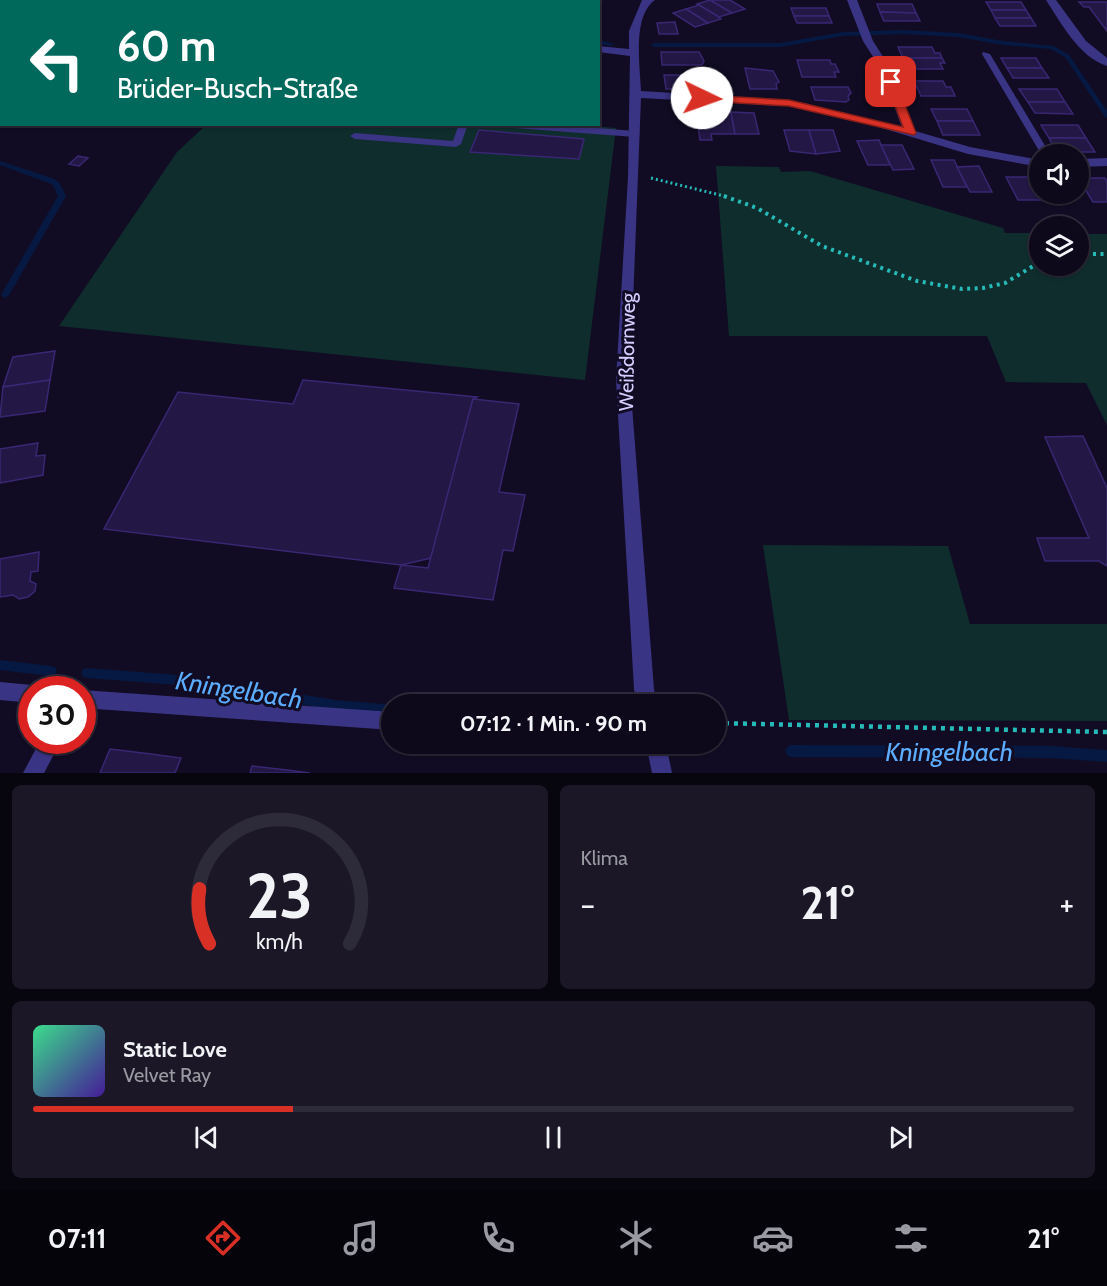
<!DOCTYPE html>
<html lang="de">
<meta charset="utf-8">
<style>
:root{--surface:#0d091a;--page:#1b1727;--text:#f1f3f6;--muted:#9a9aa2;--line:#2d2a39;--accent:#d93025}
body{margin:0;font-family:Cabin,sans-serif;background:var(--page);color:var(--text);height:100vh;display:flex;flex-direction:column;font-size:22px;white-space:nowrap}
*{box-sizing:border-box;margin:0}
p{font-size:20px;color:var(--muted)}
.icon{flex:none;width:33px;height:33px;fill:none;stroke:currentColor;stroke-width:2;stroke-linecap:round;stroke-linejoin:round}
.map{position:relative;height:773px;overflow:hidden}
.sheet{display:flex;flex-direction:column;gap:12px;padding:12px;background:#07050e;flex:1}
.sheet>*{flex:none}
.top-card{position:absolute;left:0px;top:0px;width:600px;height:126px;box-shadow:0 2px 4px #0004,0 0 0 2px var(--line);background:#00695c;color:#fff;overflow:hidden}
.fabs{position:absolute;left:1029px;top:144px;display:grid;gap:12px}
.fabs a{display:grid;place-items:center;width:60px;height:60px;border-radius:50%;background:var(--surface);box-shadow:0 2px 4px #0004,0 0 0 2px var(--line);font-size:30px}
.speed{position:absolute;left:18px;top:676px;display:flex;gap:12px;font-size:30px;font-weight:700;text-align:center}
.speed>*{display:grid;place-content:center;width:78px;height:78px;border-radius:50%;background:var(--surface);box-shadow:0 2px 4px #0004,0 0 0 2px var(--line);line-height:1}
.speed .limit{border:9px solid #d22;background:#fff;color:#111}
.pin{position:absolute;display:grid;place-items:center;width:51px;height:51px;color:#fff;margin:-26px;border-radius:12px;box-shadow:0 3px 9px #0006}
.me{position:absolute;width:66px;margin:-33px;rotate:93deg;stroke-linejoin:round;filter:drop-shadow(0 0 4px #0008)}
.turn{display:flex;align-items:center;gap:21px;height:126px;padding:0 18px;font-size:27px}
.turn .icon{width:78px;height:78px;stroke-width:2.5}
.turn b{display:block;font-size:42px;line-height:51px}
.big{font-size:45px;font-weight:700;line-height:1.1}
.sheet .card{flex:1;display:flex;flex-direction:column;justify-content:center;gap:9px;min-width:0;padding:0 21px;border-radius:9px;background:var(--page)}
.sheet .dial{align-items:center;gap:0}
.dial svg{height:156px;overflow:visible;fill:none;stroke:var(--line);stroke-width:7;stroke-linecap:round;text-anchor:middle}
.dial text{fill:var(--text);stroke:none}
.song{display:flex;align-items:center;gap:18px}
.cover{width:72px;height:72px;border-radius:9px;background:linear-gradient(135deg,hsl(150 70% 55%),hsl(260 70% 35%))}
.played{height:6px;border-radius:3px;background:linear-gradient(90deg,var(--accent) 25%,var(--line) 25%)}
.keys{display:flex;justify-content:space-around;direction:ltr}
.heat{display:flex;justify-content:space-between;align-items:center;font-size:33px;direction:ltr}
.sheet .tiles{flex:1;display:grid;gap:12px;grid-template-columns:1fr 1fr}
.card:last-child{grid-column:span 2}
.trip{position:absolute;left:381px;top:694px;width:345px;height:60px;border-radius:30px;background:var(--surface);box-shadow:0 2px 4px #0004,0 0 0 2px var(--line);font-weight:700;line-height:60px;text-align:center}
.tab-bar{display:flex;height:96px;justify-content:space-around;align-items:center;background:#05040a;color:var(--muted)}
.tab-bar .icon{width:42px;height:42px}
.tab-bar .current{color:var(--accent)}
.tab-bar b{font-size:27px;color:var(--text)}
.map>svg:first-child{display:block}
</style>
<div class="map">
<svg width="1107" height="773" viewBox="0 0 1107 773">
<rect width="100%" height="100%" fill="#110c23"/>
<g fill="#0f2d2d">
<path d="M569,124L616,128L585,380L59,326L177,152L206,125Z"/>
<path d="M716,166L779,167L781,172L810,171L1003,228L1005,233H1039L1040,266H1078L1079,234H1107V425L1086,383L1006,382L987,336H729Z"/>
<path d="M763,545L948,546L970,624H1107V721L789,720Z"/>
</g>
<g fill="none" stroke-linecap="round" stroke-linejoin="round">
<g fill="#061942" fill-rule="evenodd">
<path d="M903,30L958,33L1003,41L1054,46L1069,55L1107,111V118L1105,117L1065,57L1051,49L1003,45L958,37L903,34L843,36L780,47H654L651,45L654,43H780L843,32Z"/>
<path d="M598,40L614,44L611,46L598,44Z"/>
<path d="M0,161L52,178L59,182L66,196L9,295L5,298L1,295L58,196L53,185L46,182L0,165Z"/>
<path d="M0,660L51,666L55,667L57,671L55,675L51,676L0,670Z"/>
<path d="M87,668L178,675L336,700L396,705H392V714L336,710L178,685L87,678L83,677L81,673L83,669Z"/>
<path d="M791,745L1051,746L1107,750V762L1051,758L791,757L787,755L785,751L787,747Z"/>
</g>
</g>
<g fill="#221745" stroke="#392773" stroke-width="1.5">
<path d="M710,0H730L745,9L732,13Z"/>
<path d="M710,0L732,13L719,17L697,4Z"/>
<path d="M986,2H1021L1026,10H991Z"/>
<path d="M1079,2H1107V31L1089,7H1084Z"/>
<path d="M877,4H912L916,13L880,12Z"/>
<path d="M699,5L719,17L721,19L708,23L686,9Z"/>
<path d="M791,8H826L829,16H794Z"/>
<path d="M686,9L708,23L695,27L673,13Z"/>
<path d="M991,10H1026L1031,18H995Z"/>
<path d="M880,12L916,13L920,21H884Z"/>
<path d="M794,16H829L832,23H797Z"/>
<path d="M995,18H1031L1036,26H1000Z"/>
<path d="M675,22L678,34H659L657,23Z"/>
<path d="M898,47H932L935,53H940L942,58H903Z"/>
<path d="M661,52H699L704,61L702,65H662Z"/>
<path d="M903,58H942L945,63H940L943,69H908Z"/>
<path d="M1001,58H1036L1042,68H1007Z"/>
<path d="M797,60H830L831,64H835L839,72H834L836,77H802Z"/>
<path d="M745,68L773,71L779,82L776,84L777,89H750Z"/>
<path d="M1007,68H1042L1049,78H1013Z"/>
<path d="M664,75H707L708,83H704L705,89H666Z"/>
<path d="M914,81H943L946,87H951L955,96H921Z"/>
<path d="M811,87H848L851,93L848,96L849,100L846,102L815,100Z"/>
<path d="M1019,89H1057L1065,102H1028Z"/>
<path d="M1028,102H1065L1073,114L1035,113Z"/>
<path d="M931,109H967L973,121H937Z"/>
<path d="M731,112L735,134H711L712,140H700L698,125H709L707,113Z"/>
<path d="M731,112L754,113L759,134H735Z"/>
<path d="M937,121H973L980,135H943Z"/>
<path d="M1041,125H1078L1086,138H1049Z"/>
<path d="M479,130L584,139L579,159L470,152Z"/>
<path d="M784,130H809L816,154L790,151Z"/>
<path d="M809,130H833L840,151L816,154Z"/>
<path d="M1049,138H1086L1095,152H1057Z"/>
<path d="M879,140L890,165H868L857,141Z"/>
<path d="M881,145H902L914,169L893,170Z"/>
<path d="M78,156L88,158L79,166L69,164Z"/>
<path d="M931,160H954L967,187H943Z"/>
<path d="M979,166L992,192H970L957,167Z"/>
<path d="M1006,177H1031L1044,200H1018Z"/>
<path d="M1078,178H1105L1107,181V202H1093Z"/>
<path d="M1040,194H1066L1070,200H1044Z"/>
<path d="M55,351L50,380L3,387L13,357Z"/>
<path d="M50,380L45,411L0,417L3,387Z"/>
<path d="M303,380L477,397L473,399L431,558L401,565L104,529L178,392L293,404Z"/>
<path d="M473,399L519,404L499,492L525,495L513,551L503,550L493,600L394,588L401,565L428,568Z"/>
<path d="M1083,436L1107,488V566L1099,561H1045L1037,538H1089L1045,437Z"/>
<path d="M38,443L36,456L45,455L43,475L0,483V449Z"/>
<path d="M39,552L38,571L31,572L30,581L36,584L35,591L28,597L19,599L13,595L0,597V559Z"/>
<path d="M110,749L151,754L181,758L175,773H100Z"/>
<path d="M252,766L287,770L310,773H250Z"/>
</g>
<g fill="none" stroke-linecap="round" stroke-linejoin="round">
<g stroke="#26bbb8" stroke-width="3" stroke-dasharray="2 3" stroke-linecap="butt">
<path d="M207,2L209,0"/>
<path d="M651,178L728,197"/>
</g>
<g stroke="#26bbb8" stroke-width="4" stroke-dasharray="3 4.5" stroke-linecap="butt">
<path d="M724,196L757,208L822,246L917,281L962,289L983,288L1005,283L1040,262"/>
<path d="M1078,254H1107"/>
</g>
<path stroke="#26bbb8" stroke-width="4.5" stroke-dasharray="4 5" stroke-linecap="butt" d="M716,723L1107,732"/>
<g fill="#3a3485" fill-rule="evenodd">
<path d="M983,52L990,54L1050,154H1041L982,54Z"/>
<path d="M459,124H468L461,144L456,147L355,139L350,136L355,133L453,141Z"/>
<path d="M498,124H545L635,131L640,134L635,137L502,127Z"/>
</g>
<g fill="#3a3485" fill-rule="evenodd">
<path d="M642,0H655C632,16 640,66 641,91L789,100L902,127L879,66L863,41L847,0H857L873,41L889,66L915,131L970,147L1040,160V167L968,154L872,125L789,106L641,98L630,380L654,689L657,705H637L634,689L616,380L628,177L630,56L598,52V46L629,49V31Z"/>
<path d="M1046,0H1056L1086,41L1107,58V66C1079,57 1061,23 1046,0Z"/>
<path d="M1107,158V166L1078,167V159Z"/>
<path d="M0,682L32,685L40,690H32V703L0,700Z"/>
<path d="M82,690L392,712V730L82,708Z"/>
<path d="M40,741H61L44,773H23Z"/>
<path d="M646,744H666L672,773H652Z"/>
</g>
</g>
<path fill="#d93025" stroke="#8d1f18" stroke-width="1.5" d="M888,80L896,82L916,133L914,135L789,106L702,101L697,98L702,95L789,100L903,127L886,82Z"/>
<g text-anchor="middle" stroke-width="6" stroke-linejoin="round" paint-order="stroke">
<g font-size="20" fill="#d5ceff" stroke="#110c23">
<text transform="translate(627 352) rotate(-89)" y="7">Weißdornweg</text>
</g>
<g font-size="26" font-style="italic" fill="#5cadff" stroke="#110c23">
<text transform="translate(239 690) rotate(9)" y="9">Kningelbach</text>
<text x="949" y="761">Kningelbach</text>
</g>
</g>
</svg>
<div class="fabs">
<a><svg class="icon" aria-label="sound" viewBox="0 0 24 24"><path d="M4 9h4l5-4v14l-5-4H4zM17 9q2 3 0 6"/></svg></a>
<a><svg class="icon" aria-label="layers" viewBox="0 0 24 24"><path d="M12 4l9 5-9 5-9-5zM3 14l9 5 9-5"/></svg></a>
</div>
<div class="speed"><div class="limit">30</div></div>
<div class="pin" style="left:891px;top:82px;background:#d93025"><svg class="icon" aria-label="arrive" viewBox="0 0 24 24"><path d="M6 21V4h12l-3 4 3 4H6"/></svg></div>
<svg class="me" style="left:702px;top:98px" viewBox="-20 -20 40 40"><circle r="19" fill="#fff"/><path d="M0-13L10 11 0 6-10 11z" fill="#d93025"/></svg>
<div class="trip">07:12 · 1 Min. · 90 m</div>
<div class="top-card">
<div class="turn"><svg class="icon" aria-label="left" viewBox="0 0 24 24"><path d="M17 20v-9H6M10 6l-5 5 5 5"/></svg><div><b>60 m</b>Brüder-Busch-Straße</div></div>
</div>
</div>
<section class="sheet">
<div class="tiles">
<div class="card dial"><svg viewBox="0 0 100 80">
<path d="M14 69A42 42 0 1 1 86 69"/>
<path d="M14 69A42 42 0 0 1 9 41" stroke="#d93025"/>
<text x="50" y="56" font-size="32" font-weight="700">23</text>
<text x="50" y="72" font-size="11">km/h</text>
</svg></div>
<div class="card"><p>Klima</p>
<div class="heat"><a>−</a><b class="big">21°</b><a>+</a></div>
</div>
<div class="card">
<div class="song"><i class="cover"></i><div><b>Static Love</b><p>Velvet Ray</p></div></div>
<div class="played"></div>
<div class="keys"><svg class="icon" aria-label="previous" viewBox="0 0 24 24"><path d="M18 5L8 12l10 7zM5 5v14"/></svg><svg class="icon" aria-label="pause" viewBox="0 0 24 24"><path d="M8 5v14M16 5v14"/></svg><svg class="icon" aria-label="next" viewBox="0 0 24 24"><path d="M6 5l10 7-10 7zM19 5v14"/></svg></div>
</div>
</div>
</section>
<nav class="tab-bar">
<b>07:11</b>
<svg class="icon current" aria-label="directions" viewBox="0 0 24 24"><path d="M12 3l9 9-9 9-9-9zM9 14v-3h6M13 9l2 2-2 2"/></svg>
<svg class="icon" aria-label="music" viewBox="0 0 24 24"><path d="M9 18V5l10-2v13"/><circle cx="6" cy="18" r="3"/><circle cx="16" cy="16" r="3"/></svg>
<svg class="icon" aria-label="phone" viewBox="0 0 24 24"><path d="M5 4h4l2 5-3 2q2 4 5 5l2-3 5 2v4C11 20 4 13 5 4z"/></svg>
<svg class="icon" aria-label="climate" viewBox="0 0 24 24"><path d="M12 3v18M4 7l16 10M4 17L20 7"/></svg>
<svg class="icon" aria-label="car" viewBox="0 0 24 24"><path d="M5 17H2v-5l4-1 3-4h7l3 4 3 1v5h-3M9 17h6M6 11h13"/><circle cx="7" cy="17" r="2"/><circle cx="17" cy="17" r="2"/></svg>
<svg class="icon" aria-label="filters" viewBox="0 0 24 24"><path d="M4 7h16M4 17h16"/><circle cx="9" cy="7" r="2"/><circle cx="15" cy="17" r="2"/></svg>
<b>21°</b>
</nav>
